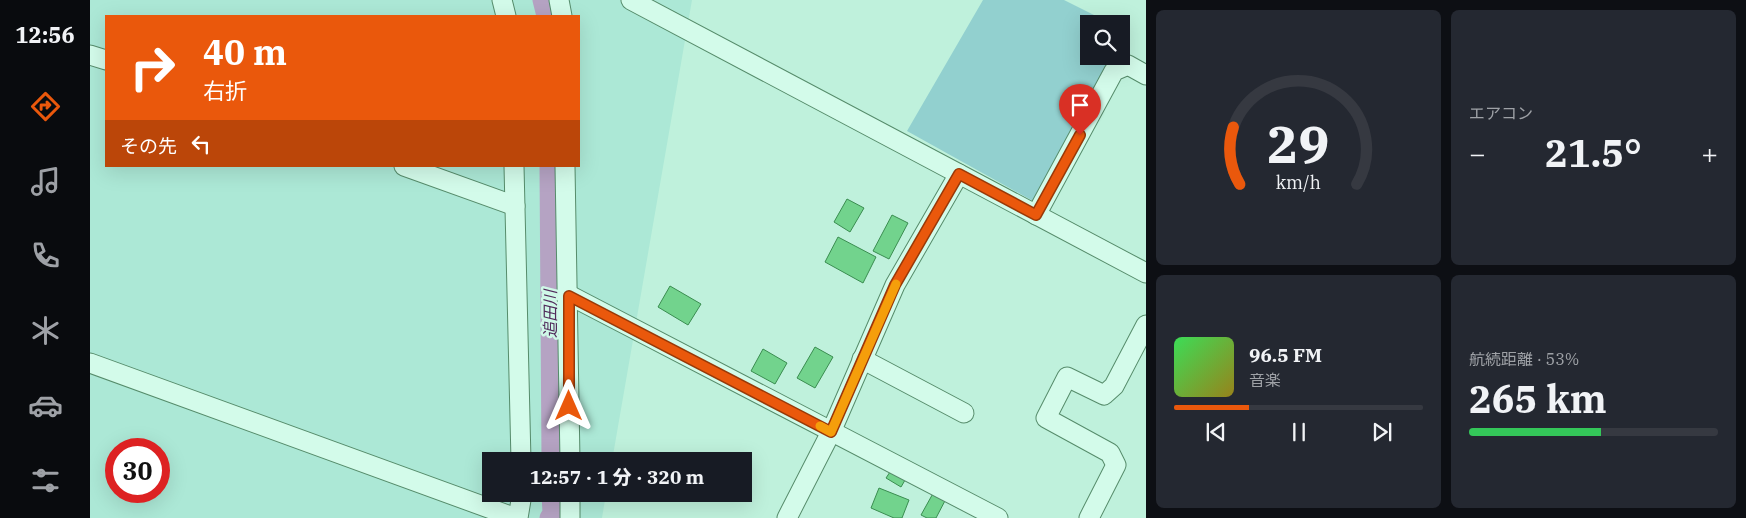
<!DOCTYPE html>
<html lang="ja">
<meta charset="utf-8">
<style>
:root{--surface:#171b24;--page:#242831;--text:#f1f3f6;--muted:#9ea1a6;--line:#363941;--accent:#ea580c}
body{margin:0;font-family:"IBM Plex Serif","Noto Sans JP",serif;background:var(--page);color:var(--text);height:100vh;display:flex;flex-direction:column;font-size:19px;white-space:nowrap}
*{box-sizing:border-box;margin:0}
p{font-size:16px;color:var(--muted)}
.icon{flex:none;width:28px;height:28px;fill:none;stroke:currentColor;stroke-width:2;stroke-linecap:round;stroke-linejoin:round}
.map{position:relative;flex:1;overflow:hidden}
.side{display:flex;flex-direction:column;gap:10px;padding:10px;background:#0d0f14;width:600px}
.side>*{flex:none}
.hud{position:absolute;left:15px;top:15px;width:475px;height:152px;border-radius:0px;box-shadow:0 5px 20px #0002;background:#ea580c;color:#fff;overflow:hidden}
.buttons{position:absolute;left:990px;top:15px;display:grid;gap:10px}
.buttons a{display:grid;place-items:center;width:50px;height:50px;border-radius:0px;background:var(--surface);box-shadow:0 5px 20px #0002;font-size:25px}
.speed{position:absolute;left:15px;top:438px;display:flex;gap:10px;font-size:25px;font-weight:700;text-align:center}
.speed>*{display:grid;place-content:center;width:65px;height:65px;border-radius:50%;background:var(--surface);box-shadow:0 5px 20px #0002;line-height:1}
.speed .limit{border:8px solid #d22;background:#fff;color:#111}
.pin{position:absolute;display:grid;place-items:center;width:42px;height:42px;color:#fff;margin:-51px -21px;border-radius:50% 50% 50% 0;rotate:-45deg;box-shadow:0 0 5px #0007}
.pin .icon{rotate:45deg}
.me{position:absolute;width:55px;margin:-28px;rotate:0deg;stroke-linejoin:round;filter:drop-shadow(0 0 4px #0008)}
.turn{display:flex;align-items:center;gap:18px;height:105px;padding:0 15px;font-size:22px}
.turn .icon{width:65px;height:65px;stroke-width:2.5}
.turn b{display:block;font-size:35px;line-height:42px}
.then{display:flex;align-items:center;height:48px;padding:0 15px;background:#0003;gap:10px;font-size:19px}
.big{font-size:38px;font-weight:800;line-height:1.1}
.side .widget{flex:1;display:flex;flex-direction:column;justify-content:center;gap:8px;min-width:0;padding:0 18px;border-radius:8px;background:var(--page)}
.side .dial{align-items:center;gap:0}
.dial svg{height:130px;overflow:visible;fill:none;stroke:var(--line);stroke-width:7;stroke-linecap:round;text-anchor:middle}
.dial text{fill:var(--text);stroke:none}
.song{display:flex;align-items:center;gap:15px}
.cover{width:60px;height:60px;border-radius:8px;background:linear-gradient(135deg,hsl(130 70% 55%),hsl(50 70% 35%))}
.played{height:5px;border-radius:2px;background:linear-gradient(90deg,var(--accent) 30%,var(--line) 30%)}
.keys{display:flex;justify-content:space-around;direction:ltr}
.heat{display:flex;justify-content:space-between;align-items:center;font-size:28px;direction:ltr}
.charge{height:8px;border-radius:4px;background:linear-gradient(90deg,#34c759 53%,var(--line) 0)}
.side .tiles{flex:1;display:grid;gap:10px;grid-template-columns:repeat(2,1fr)}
.trip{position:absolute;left:392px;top:452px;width:270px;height:50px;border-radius:0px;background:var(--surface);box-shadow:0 5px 20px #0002;font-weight:800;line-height:50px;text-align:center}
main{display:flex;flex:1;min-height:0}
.tab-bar{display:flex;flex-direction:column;width:90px;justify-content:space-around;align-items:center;background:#090b0e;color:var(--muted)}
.tab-bar .icon{width:35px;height:35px}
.tab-bar .on{color:var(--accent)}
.tab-bar b{font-size:22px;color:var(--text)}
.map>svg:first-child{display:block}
</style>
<main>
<nav class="tab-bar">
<b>12:56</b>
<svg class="icon on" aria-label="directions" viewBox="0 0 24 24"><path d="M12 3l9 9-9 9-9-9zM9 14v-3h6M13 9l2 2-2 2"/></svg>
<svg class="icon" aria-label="music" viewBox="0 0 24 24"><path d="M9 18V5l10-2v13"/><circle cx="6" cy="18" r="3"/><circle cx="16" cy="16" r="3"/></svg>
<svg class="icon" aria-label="phone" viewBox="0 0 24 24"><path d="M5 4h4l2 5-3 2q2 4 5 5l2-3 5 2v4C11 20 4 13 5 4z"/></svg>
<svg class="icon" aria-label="climate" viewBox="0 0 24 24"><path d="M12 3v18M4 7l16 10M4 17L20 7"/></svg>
<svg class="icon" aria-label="car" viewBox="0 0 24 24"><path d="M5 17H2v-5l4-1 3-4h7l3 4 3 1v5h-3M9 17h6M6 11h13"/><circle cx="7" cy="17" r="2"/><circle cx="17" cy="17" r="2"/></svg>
<svg class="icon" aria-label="filters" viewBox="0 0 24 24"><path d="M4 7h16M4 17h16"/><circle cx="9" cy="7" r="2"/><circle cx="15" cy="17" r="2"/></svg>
</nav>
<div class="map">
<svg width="1056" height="518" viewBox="0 0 1056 518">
<rect width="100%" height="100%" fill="#bff1dc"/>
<path fill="#ace8d6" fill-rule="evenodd" d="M0,0H602L522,461H401V494H516L512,518H0ZM16,16H489V166H16ZM26,449H69V491H26Z"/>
<path fill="#92d0cf" d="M893,0H974L1022,24H999V56H1021L943,201L817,131Z"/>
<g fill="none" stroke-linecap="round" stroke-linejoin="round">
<g stroke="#b5a3c3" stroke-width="19">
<path d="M452,0L456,16"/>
<path d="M459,166L461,461"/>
<path d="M459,518L462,513L461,494"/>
</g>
</g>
<g fill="#72d38d" stroke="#3a8d50">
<path d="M757,199L774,208L760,232L744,222Z"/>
<path d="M802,215L818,223L799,259L783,251Z"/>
<path d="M748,237L786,257L773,283L735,262Z"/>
<path d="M580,286L611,304L598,325L568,307Z"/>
<path d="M725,347L743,357L725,388L707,378Z"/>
<path d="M673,349L697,363L685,384L661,371Z"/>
<path d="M804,466L818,475L811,487L796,478Z"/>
<path d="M789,488L819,500L812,518H804L781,508Z"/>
<path d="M846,488L858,495L846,518H837L831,515Z"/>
</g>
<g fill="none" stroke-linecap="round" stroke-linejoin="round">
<defs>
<g id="minor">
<path d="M412,0L416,16"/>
<path d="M469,0L472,16"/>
<path d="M541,0L1056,273"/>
<path d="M0,55L16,60"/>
<path d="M314,166L425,206"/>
<path d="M424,166L431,461"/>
<path d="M475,166L480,461"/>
<path d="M946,215L1024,71L1038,65L1056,75"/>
<path d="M479,295L908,518"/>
<path d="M772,359L874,413"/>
<path d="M0,363L426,518"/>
<path d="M480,494V518"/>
<path d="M428,518L432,494"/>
<path d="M697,518L741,432L805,285L869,174"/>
<path d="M999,518L1026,465L1020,453L956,418L977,377L1014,395L1024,386L1056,325"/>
</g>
</defs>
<use href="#minor" stroke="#568c6b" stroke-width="21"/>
<use href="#minor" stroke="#d3fbea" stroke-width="19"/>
</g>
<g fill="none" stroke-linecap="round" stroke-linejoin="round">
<defs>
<path id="route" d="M479,406V296L741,432L805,285L869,174L946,215L990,135"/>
</defs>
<use href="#route" stroke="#983908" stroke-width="12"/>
<use href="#route" stroke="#ea580c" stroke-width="9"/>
<path stroke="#f59e0b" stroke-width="9" d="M730,426L741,432L806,284"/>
</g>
<g text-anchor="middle" stroke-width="5" stroke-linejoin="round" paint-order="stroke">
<g font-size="16" font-style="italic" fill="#512a5b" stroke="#cff8e7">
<text transform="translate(460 314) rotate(-90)" y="6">追田川</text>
</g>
</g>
</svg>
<div class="buttons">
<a><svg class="icon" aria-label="search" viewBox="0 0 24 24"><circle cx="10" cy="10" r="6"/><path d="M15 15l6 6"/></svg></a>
</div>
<div class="speed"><div class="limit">30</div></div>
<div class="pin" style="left:990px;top:135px;background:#d93025"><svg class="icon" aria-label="arrive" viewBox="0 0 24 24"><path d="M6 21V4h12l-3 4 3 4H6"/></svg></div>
<svg class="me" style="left:479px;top:406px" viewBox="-20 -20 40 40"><path d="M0-17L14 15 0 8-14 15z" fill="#ea580c" stroke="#fff" stroke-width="4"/></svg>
<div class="trip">12:57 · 1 分 · 320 m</div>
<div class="hud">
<div class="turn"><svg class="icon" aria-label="right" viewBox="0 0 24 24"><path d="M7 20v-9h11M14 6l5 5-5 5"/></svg><div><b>40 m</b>右折</div></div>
<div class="then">その先<svg class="icon" aria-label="left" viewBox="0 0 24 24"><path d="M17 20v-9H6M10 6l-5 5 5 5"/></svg></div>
</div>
</div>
<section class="side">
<div class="tiles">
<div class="widget dial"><svg viewBox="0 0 100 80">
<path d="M14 69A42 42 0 1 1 86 69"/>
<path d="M14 69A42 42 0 0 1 10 34" stroke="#ea580c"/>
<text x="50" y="56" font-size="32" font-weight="700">29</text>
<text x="50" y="72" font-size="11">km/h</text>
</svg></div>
<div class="widget"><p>エアコン</p>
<div class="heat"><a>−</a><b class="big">21.5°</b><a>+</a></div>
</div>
<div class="widget">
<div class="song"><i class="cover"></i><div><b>96.5 FM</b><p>音楽</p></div></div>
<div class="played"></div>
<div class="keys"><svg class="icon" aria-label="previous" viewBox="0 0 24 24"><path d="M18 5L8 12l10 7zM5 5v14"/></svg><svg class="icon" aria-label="pause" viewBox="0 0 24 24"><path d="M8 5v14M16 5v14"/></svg><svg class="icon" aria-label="next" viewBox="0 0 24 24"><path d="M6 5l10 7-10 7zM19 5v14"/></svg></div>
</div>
<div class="widget"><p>航続距離 · 53%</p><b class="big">265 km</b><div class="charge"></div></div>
</div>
</section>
</main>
